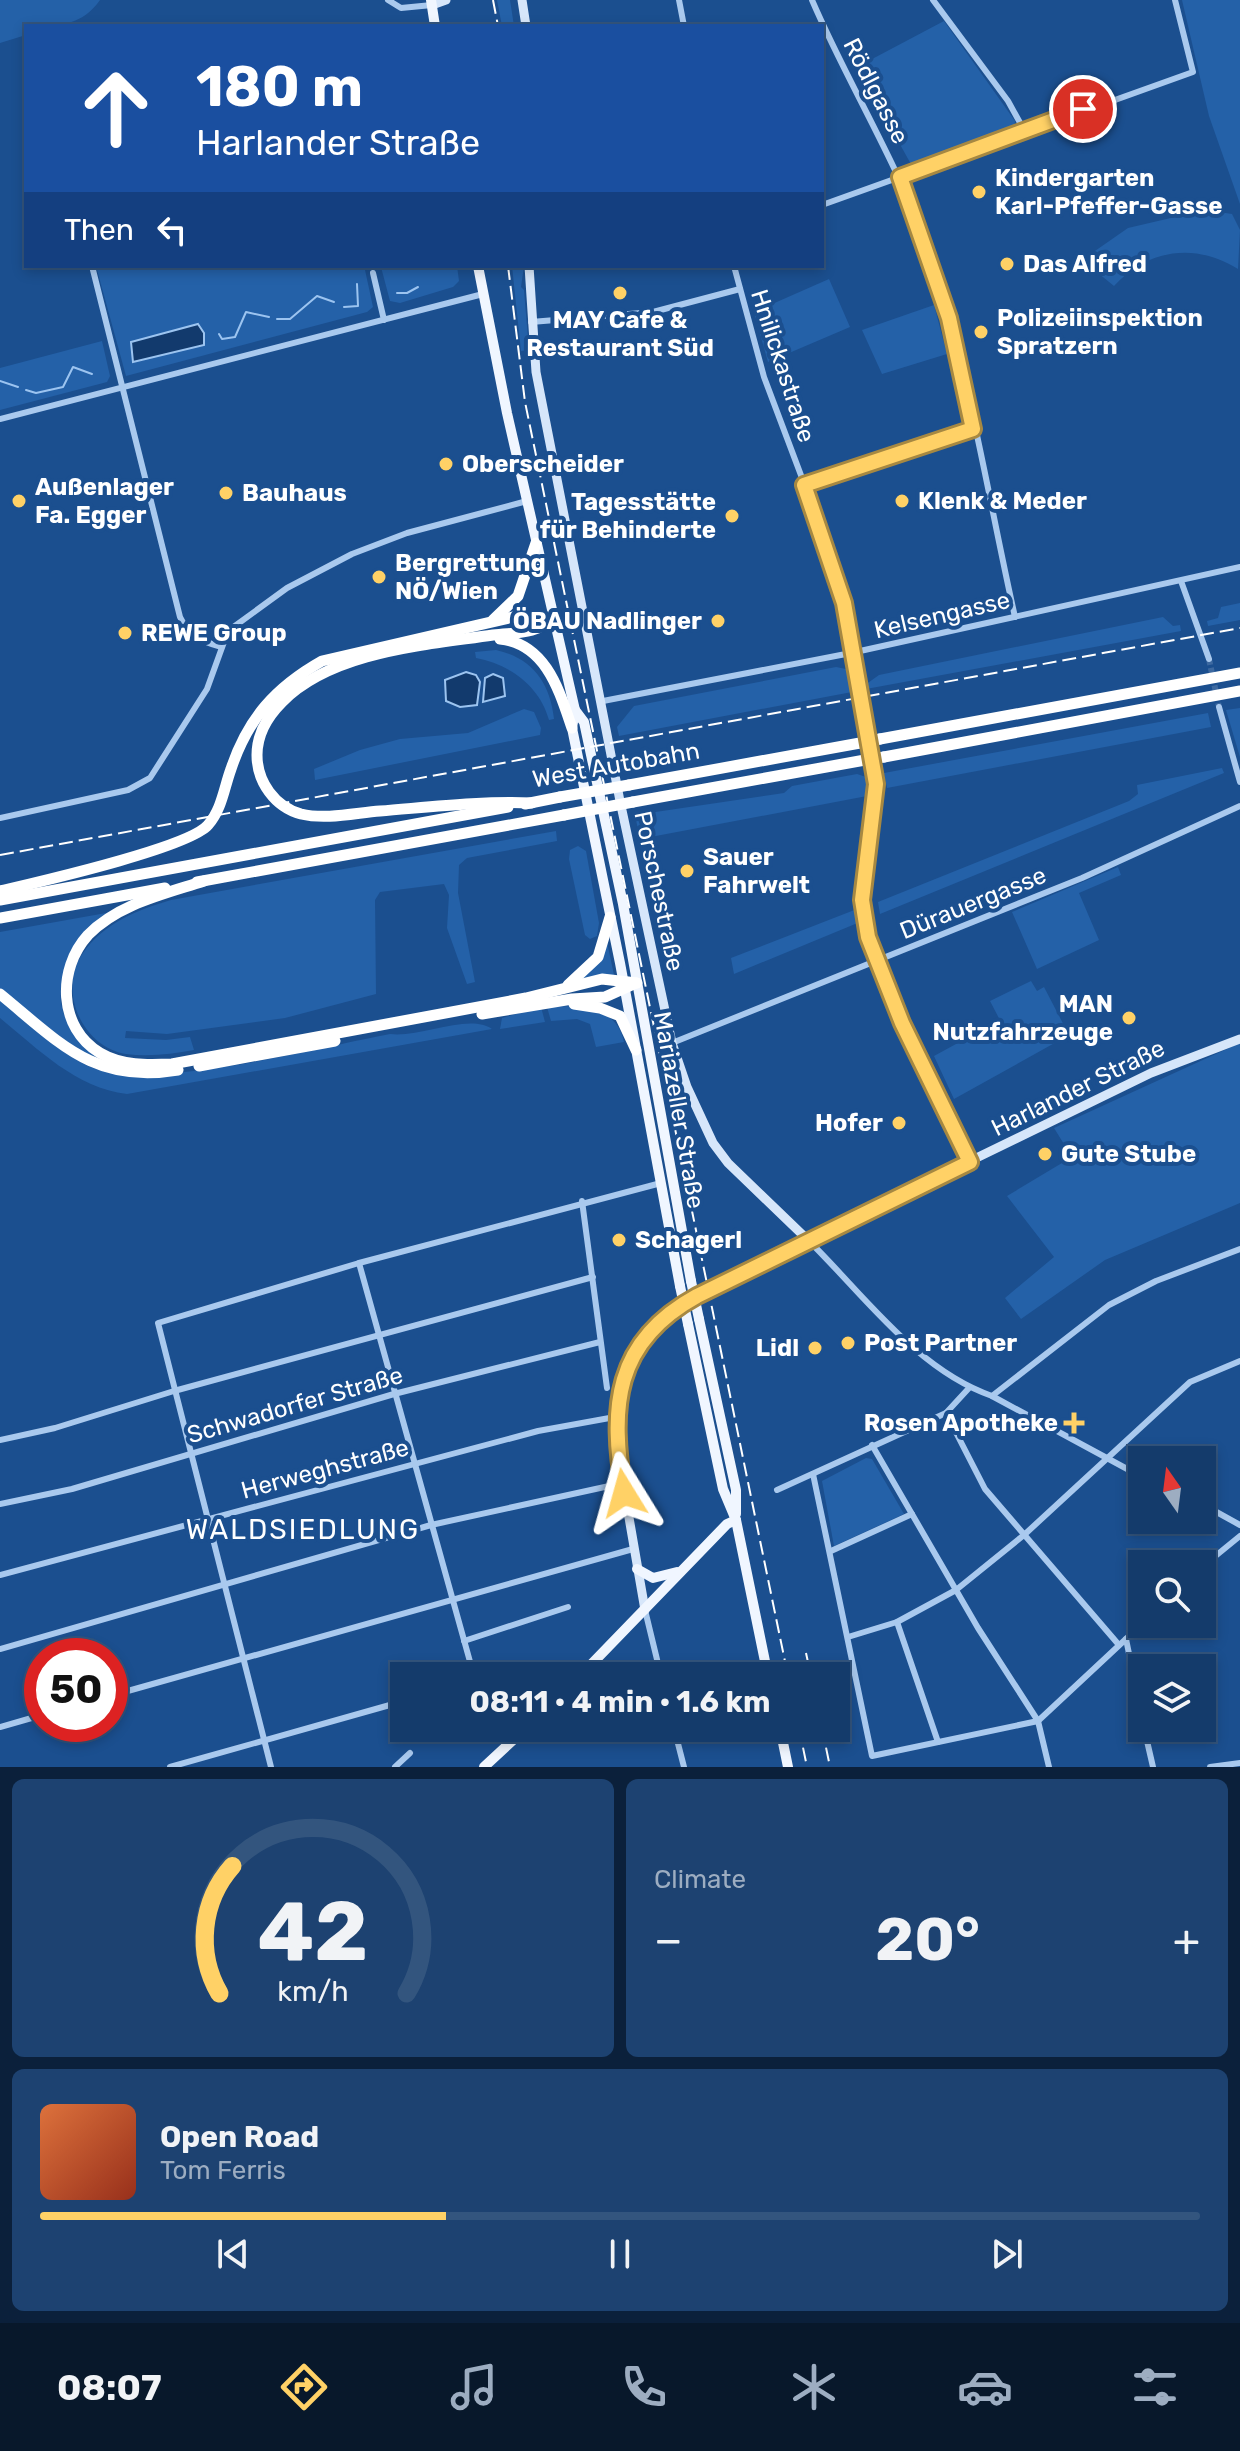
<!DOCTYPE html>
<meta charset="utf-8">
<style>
:root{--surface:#143b6b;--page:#1d4271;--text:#f1f3f6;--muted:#9dadc1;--line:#33557e;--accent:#ffd166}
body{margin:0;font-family:Rubik,sans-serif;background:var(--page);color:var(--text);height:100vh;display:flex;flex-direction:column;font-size:30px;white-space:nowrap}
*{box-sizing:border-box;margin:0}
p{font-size:26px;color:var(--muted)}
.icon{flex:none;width:44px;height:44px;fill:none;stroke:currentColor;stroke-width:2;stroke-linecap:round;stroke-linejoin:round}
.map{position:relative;height:1767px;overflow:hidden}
.drawer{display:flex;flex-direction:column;gap:12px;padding:12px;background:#0b203b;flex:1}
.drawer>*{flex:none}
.hud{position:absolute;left:24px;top:24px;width:800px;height:244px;border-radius:0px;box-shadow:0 4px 12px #0003,0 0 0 2px var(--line);background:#1a4fa0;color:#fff;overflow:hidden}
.needle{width:52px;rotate:346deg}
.tools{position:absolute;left:1128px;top:1446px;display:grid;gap:16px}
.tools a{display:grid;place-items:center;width:88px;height:88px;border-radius:0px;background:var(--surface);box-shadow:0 4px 12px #0003,0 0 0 2px var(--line);font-size:40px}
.speed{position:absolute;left:24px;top:1638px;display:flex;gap:16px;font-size:40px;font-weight:700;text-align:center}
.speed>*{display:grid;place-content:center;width:104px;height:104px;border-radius:50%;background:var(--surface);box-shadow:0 4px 12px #0003,0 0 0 2px var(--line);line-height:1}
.speed .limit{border:12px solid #d22;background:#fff;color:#111}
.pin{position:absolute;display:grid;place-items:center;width:68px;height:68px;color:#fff;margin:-34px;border:4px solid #fff;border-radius:50%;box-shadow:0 2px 8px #0007}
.me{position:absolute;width:88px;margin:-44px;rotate:352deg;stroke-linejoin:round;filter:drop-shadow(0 0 6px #0008)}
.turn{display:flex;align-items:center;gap:28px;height:168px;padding:0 40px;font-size:36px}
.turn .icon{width:104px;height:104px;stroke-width:2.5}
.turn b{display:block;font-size:56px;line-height:68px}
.then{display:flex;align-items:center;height:76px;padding:0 40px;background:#0003;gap:16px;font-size:30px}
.big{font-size:60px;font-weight:700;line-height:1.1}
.drawer .tile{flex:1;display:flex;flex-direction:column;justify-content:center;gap:12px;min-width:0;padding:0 28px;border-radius:12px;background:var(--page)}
.drawer .dial{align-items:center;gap:0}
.dial svg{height:208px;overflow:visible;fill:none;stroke:var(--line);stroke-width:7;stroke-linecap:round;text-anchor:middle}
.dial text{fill:var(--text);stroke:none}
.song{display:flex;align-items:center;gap:24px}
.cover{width:96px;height:96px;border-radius:12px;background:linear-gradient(135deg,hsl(20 70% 55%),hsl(10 70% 35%))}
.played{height:8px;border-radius:4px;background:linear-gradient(90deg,var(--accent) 35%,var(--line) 35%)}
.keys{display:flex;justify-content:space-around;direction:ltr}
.heat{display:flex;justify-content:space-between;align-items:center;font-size:44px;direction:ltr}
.drawer .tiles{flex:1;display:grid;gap:12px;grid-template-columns:1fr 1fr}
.tile:last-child{grid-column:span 2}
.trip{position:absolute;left:390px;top:1662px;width:460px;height:80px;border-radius:0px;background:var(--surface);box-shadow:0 4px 12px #0003,0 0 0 2px var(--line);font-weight:700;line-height:80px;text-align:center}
.tabs{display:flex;height:128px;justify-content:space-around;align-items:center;background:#08182b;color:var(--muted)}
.tabs .icon{width:56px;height:56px}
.tabs .on{color:var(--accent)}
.tabs b{font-size:36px;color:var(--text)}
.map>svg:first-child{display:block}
</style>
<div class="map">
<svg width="1240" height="1767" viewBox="0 0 1240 1767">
<rect width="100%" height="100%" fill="#1b4f8f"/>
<g fill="#2461a8">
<path d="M0,0H100C81,27 57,26 26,26V35L0,43Z"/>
<path d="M497,0H510L514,26H502Z"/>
<path d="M1182,0H1240V204L1209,116Z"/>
<path d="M944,21L1015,121L1014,129L912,166L857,67Z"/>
<path d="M1205,210L1232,214L1240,230L1238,269C1195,242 1148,249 1114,286L1082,260L1128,228Z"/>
<path d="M96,266H457L459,281L453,287L400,303L390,301L381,267L365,270L373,307L367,312L126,376Z"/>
<path d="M512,266H524L521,287L524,290L529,350L521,351Z"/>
<path d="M829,279L850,327L768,362L754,312Z"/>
<path d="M934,305L947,354L882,374L862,330Z"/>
<path d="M102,341L110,376L107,382L0,410V368Z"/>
<path d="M1240,603V620L1208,626L1207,621L1218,618L1221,607Z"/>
<path d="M1163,617L1173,626L1180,625L1181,631L866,689L865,685L879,675Z"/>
<path d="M496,650C532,658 550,682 554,719L549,720C540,686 509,664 476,658L475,652Z"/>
<path d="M836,667L846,669L852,692L619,736L617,727L634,706Z"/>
<path d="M1240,708V757L1226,710Z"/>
<path d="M524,709L534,712L541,728L540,735L315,780L314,769L360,750L400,739L468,733Z"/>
<path d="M1208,713L1211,727L887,788L884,773Z"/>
<path d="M1222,768L1224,773L880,914L878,902L1129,801L1138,794L1137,785Z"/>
<path d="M857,774L866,777L867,796L640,839L635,815L784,793L792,786Z"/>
<path d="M556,831L557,841L467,858L459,865L458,893L475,982L467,984L447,928L449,895L444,884L380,892L375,900L376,994L285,1018L167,1034L126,1031L125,1038L166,1040L190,1037L194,1050C172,1054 149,1057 126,1054C82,1047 57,990 83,953C104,923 137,910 171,900Z"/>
<path d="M578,846L586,851L599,923L597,936L590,939L585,935L569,859L570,850Z"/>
<path d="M1118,867L1121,875L1079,893L1099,940L1037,969L1012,912Z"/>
<path d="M857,909L860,922L734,974L731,958Z"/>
<path d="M106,913C79,936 48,982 66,1019C74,1034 93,1049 105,1061L85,1056L0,990V932Z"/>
<path d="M607,942L614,975L576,984L596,965Z"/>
<path d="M1031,981L1037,991L1044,987L1069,1035L954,1099L934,1056L978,1032L982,1038L1003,1026L990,1001Z"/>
<path d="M0,999C27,1021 56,1051 88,1066C148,1093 320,1047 390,1034C420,1038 469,1013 492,1029L127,1094C76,1088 38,1049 0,1018Z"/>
<path d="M571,1006C598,1010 618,1014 624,1042L596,1047L590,1024L577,1019L551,1021L547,1007Z"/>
<path d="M541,1007L545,1022L500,1029L502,1018Z"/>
<path d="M1240,1043V1203L1105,1260L1021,1319L1005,1298L1054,1257L1007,1196L1072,1157L1054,1128Z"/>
<path d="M866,1458L872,1459L904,1514L834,1546L822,1481Z"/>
</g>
<g fill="#123a6d" stroke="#9cc4f0" stroke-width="2">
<path d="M198,324L204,333V345L133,362L131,342Z"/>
<path d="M466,672L476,675L480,682L477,705L460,707L446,701L445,680Z"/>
<path d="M493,674L503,678L505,696L483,702L485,678Z"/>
</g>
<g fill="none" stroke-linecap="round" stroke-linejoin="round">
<g stroke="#9cc4f0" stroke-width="2">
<path d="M397,293H407L418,287"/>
<path d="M344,307L358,306L357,284"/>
<path d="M277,319H290L317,296L334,302"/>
<path d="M219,334L222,339L235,337L246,312L269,317"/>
<path d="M0,381L18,387"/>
<path d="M26,390L36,393L63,387L73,367L92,374"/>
</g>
<path stroke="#3d69a0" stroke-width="6" stroke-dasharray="6 3" stroke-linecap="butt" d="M1209,659L1219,707"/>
<g stroke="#a9c9ee" stroke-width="6">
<path d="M388,0L401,8L432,5"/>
<path d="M679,0L684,26"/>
<path d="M812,0C849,86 900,166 930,255C969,372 988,497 1015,617"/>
<path d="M933,0L1008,101L1024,130"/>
<path d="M822,205L1193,72L1175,0"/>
<path d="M92,266L180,617C189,636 201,641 221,647"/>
<path d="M734,266L764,377L825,539L846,616L876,784L862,900L868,937L902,1023L970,1162"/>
<path d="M373,273L384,320"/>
<path d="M531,322L653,312L740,289"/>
<path d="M0,419L483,294"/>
<path d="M804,485L973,429"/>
<path d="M1181,581L1209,659"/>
<path d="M603,701L851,653L1240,567"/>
<path d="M1219,707L1240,782"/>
<path d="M0,818L128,790L150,778L207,689L228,631L287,588L352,554L407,533L527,501"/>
<path d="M672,1043L1082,878L1240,806"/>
<path d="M582,1201L607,1388"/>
<path d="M809,1241C864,1295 917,1370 992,1396L1142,1477"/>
<path d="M359,1263L474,1676"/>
<path d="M992,1396L1109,1305L1156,1281L1240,1249"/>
<path d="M946,1413L985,1489L1119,1645"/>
<path d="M0,1440L55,1428L174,1391L593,1277"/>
<path d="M872,1445L978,1628L1038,1721L1049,1767"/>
<path d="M813,1474L872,1756L1038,1721L1142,1624"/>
<path d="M777,1490L946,1413L969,1388"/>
<path d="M0,1504L72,1489L394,1394L600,1342"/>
<path d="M1202,1504L1240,1525"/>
<path d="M831,1551L912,1514"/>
<path d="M1202,1567L1240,1536"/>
<path d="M0,1575L538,1431L615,1417"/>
<path d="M645,1610L661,1676"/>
<path d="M897,1622L938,1742"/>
<path d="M848,1637L897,1622L956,1590L1024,1535L1190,1382L1240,1361"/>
<path d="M1126,1639L1142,1717"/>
<path d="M464,1641L568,1607"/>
<path d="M0,1649L431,1525L623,1483"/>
<path d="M110,1696L633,1549"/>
<path d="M0,1727L42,1715"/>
<path d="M497,1728L511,1743"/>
<path d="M674,1728L684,1767"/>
<path d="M1144,1728L1153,1767"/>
<path d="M170,1767L404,1701"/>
<path d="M271,1767L158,1323L359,1263L661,1183"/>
<path d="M395,1767L410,1753"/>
<path d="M1210,1767L1240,1763"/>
</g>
<g stroke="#d6e6fa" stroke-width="9">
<path d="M522,0L526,26"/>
<path d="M432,5L446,0"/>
<path d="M529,266L536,372L620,801L672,1043L687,1087L713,1143L728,1163L809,1241"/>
<path d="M645,1610L623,1483L615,1417L626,1371L645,1337L659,1322L697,1296L896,1197L1151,1073L1240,1039"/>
</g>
<g stroke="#f0f6ff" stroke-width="10">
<path d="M431,0L435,26"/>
<path d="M478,266L507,413L575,710L572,728L620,963L680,1286"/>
<path d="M575,710L584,722L623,904L691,1281"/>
<path d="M699,1319L736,1490V1514"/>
<path d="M688,1324L723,1489L736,1520L768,1676"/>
<path d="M637,1569L653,1578L677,1572"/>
<path d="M580,1676L727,1524L736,1520"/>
<path d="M780,1728L788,1767"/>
<path d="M484,1767L526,1728"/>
</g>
<g stroke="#fff" stroke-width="11">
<path d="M493,620L518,596L536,543"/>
<path d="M500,639C546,644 559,690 572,728"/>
<path d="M880,739L1240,673"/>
<path d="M884,757L1240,691"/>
<path d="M629,785L860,743"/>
<path d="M633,802L865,760"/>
<path d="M532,803C481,801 431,807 380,811C355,813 326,820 301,814C275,807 257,782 257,755C257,734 268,716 282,702C332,651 426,645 493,635C519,632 534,635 555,617"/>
<path d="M525,804L560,797"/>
<path d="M204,881C164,894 118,904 88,935C57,969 58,1028 100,1053C122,1066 147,1065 172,1064L526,998L602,979L637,983"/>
<path d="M197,882L564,815"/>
<path d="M0,891C38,882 188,848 208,825C222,809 224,788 231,769C248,718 276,687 322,661L522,615L555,617"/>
<path d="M0,900L508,807"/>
<path d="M0,918L165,888"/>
<path d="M568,985L598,957L610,917"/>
<path d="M0,994C60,1043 94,1084 178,1070"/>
<path d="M574,1004L600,1008L620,1016L636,1050"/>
<path d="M482,1014L572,999L605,997L636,983"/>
<path d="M199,1066L335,1041"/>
</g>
<g stroke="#fff" stroke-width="2" stroke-dasharray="14 6" stroke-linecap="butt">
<path d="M493,0L498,26"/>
<path d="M508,266L525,402L788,1676"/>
<path d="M0,855L1240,628"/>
<path d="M806,1653L811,1676"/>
<path d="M799,1728L807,1767"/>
<path d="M822,1728L830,1767"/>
</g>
<g stroke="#f0f6ff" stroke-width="10">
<path d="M691,1281L699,1319"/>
<path d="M680,1286L688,1324"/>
</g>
<g stroke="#fff" stroke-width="11">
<path d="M860,743L880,739"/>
<path d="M865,760L884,757"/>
<path d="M560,797L629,785"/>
<path d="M564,815L633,802"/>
</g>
</g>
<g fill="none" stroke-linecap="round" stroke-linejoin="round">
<defs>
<path id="route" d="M624,1493C610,1408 613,1342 697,1296L970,1162L902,1023L868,937L862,900L876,784L844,603L804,485L973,429L949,318L900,177L1083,109"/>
</defs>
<use href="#route" stroke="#a68842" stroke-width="20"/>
<use href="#route" stroke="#ffd166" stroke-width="14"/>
</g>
<g fill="#ffd166" stroke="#1b4f8f" stroke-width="3">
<circle cx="979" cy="192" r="8"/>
<circle cx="1007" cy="264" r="8"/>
<circle cx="620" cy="293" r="8"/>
<circle cx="981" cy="332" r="8"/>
<circle cx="446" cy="464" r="8"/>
<circle cx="226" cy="493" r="8"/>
<circle cx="19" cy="501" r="8"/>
<circle cx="902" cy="501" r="8"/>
<circle cx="732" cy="516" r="8"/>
<circle cx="379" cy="577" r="8"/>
<circle cx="718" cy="621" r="8"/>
<circle cx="125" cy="633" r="8"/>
<circle cx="687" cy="871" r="8"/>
<circle cx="1129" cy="1018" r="8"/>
<circle cx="899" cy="1123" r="8"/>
<circle cx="1045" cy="1154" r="8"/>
<circle cx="619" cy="1240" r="8"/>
<circle cx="848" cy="1343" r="8"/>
<circle cx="815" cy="1348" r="8"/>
<path d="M1070 1411h8v8h8v8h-8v8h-8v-8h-8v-8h8z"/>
</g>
<g text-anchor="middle" stroke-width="8" stroke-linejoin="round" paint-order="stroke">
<g font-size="24" fill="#fff" stroke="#1b4f8f">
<text transform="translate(876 91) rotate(63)" y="8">Rödlgasse</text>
<text transform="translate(783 366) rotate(72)" y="8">Hnilickastraße</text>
<text transform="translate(942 615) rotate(-13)" y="8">Kelsengasse</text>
<text transform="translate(616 765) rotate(-10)" y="8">West Autobahn</text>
<text transform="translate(659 891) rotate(78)" y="8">Porschestraße</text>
<text transform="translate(973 903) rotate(-22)" y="8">Dürauergasse</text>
<text transform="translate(1078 1088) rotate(-26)" y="8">Harlander Straße</text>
<text transform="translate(679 1110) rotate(80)" y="8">Mariazeller Straße</text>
<text transform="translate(295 1405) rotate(-16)" y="8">Schwadorfer Straße</text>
<text transform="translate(325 1469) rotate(-15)" y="8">Herweghstraße</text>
</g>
<g font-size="24" font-weight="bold" fill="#fff" stroke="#1b4f8f" text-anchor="start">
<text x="995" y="186">Kindergarten<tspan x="995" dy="28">Karl-Pfeffer-Gasse</tspan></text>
<text x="1023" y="272">Das Alfred</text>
<text x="997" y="326">Polizeiinspektion<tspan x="997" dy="28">Spratzern</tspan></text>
<text x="620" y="328" text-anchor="middle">MAY Cafe &amp;<tspan x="620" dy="28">Restaurant Süd</tspan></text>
<text x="462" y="472">Oberscheider</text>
<text x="35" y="495">Außenlager<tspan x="35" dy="28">Fa. Egger</tspan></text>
<text x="242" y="501">Bauhaus</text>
<text x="918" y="509">Klenk &amp; Meder</text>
<text x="716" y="510" text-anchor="end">Tagesstätte<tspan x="716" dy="28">für Behinderte</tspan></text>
<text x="395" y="571">Bergrettung<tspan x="395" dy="28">NÖ/Wien</tspan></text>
<text x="702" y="629" text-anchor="end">ÖBAU Nadlinger</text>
<text x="141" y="641">REWE Group</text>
<text x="703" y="865">Sauer<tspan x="703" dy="28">Fahrwelt</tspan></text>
<text x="1113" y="1012" text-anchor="end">MAN<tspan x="1113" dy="28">Nutzfahrzeuge</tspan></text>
<text x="883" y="1131" text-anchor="end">Hofer</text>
<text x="1061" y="1162">Gute Stube</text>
<text x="635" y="1248">Schagerl</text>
<text x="864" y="1351">Post Partner</text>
<text x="799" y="1356" text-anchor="end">Lidl</text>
<text x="1058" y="1431" text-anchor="end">Rosen Apotheke</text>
</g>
<g font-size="28" letter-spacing="2" fill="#fff" stroke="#1b4f8f">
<text x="303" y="1539">WALDSIEDLUNG</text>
</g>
</g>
</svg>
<div class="tools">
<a><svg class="needle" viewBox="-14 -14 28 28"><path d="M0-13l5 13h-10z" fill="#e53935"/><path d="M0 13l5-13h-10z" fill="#9dadc1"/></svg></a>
<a><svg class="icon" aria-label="search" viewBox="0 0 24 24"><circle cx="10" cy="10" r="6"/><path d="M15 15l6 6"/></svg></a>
<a><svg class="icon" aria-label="layers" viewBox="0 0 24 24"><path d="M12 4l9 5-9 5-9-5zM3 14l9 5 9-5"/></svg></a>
</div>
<div class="speed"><div class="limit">50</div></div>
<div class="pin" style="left:1083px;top:109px;background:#d93025"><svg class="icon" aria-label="arrive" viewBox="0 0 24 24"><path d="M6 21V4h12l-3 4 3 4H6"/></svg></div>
<svg class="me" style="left:624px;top:1493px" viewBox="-20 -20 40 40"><path d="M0-17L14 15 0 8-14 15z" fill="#ffd166" stroke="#fff" stroke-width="4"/></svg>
<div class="trip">08:11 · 4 min · 1.6 km</div>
<div class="hud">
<div class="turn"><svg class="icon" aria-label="ahead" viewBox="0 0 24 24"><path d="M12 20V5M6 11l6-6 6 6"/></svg><div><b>180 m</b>Harlander Straße</div></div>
<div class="then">Then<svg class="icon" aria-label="left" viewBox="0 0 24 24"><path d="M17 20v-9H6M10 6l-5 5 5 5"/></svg></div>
</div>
</div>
<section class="drawer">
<div class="tiles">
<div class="tile dial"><svg viewBox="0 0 100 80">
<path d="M14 69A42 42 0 1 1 86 69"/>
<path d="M14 69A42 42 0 0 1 19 20" stroke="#ffd166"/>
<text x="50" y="56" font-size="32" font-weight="700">42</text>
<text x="50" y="72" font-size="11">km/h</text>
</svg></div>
<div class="tile"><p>Climate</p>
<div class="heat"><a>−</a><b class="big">20°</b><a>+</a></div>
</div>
<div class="tile">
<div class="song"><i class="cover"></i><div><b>Open Road</b><p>Tom Ferris</p></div></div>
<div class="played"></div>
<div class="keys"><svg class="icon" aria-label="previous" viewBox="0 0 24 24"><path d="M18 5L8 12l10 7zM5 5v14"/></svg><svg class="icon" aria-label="pause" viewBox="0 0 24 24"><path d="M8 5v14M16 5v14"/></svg><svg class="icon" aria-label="next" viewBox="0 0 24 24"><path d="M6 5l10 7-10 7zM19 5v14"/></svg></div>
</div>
</div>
</section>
<nav class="tabs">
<b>08:07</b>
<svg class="icon on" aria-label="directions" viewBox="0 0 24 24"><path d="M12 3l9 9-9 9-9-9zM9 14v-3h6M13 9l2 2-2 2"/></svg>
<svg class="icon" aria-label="music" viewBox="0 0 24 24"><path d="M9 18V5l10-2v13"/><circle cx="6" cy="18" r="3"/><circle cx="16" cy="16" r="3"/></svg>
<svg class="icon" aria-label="phone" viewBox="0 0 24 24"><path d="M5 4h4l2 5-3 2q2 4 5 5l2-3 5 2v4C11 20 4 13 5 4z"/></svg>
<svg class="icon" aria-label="climate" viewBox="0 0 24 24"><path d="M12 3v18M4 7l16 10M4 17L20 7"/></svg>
<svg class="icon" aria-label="car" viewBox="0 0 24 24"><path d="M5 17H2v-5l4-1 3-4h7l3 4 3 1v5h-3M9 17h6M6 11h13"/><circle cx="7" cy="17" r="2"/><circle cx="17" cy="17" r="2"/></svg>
<svg class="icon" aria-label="filters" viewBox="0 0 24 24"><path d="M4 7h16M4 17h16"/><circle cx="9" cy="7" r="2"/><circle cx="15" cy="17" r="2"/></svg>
</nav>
